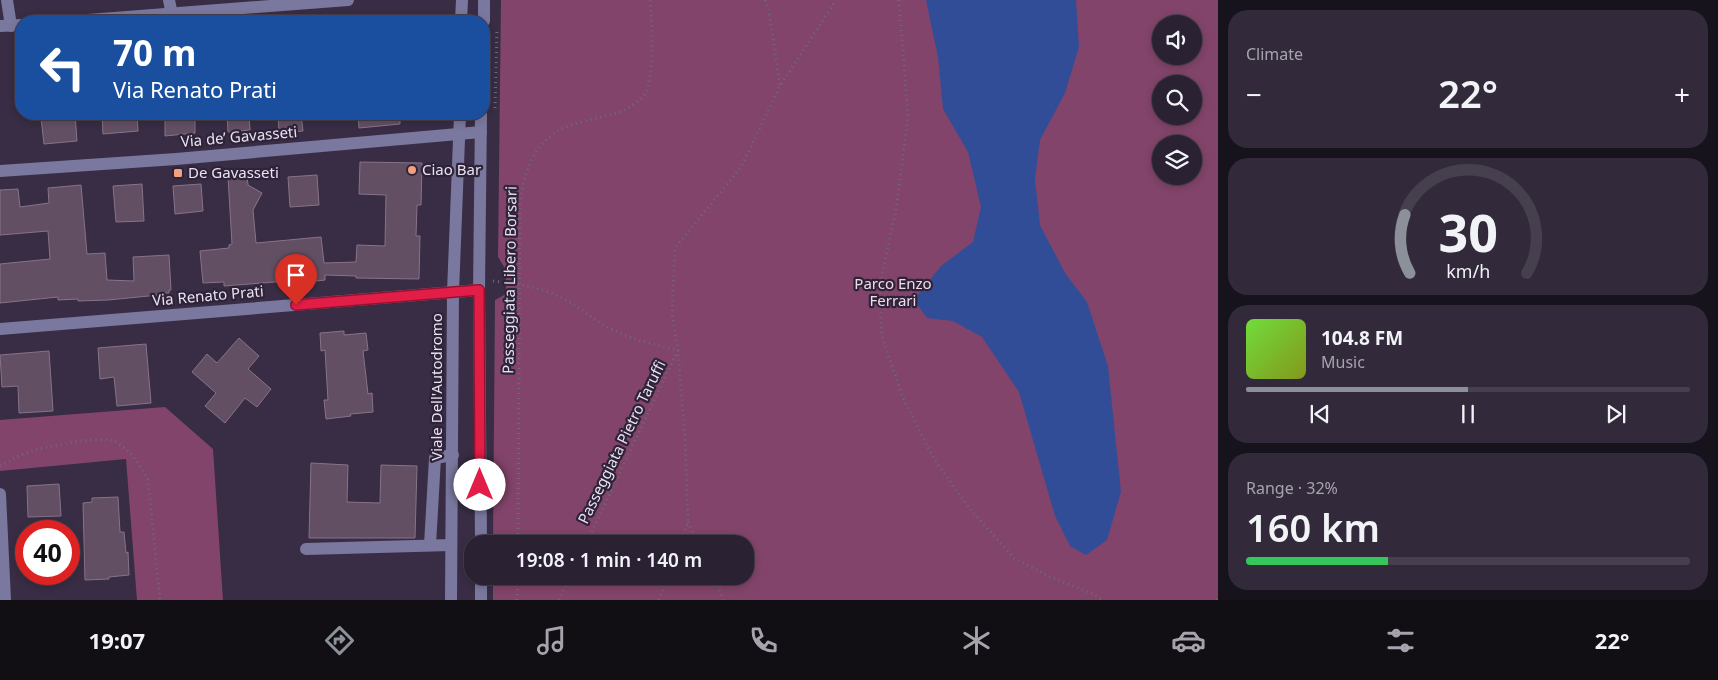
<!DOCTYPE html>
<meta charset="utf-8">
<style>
:root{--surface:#2a2233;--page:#322a3b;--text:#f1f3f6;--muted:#a5a4ac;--line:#463f4e;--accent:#8c9099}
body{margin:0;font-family:"Noto Sans",sans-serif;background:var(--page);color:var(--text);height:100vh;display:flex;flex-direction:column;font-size:19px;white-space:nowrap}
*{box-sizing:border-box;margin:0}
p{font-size:16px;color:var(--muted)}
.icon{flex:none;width:28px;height:28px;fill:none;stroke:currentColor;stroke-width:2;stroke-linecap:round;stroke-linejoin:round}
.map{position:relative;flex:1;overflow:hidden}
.details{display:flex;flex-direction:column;gap:10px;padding:10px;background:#17131c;width:500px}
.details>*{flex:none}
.guide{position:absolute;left:15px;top:15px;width:475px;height:105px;border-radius:20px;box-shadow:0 2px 8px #0003,0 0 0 1px var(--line);background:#1a4fa0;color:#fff;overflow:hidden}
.tools{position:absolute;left:1152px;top:15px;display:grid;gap:10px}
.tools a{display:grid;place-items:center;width:50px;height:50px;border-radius:50%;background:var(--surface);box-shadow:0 2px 8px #0003,0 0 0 1px var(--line);font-size:25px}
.speed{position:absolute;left:15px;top:520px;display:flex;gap:10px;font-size:25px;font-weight:700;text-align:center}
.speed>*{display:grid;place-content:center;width:65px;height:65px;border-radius:50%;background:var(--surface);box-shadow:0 2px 8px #0003,0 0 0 1px var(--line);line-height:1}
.speed .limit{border:8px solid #d22;background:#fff;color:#111}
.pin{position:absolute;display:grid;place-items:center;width:42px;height:42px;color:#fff;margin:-51px -21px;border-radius:50% 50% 50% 0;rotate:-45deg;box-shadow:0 0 5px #0007}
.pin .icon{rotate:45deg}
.me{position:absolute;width:55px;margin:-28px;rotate:0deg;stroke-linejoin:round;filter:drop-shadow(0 0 4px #0008)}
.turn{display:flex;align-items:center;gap:18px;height:105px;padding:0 15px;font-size:22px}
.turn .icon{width:65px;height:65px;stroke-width:2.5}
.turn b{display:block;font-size:35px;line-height:42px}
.big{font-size:38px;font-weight:600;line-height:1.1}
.details .widget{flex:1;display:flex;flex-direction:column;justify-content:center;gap:8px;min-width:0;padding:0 18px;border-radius:20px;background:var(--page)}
.details .dial{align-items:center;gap:0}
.dial svg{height:130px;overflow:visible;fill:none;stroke:var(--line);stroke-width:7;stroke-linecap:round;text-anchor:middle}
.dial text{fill:var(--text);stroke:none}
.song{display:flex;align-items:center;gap:15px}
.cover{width:60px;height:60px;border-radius:8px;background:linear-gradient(135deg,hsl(100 70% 55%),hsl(70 70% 35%))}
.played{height:5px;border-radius:2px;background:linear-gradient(90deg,var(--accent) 50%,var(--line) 50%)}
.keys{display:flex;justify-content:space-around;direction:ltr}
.heat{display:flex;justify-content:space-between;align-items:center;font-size:28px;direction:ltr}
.charge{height:8px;border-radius:4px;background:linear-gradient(90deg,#34c759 32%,var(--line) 0)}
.trip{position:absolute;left:464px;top:535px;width:290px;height:50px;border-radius:20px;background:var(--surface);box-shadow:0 2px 8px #0003,0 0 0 1px var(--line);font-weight:600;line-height:50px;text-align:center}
.menu{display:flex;height:80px;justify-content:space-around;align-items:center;background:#110e14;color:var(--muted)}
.menu .icon{width:35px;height:35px}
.menu .on{color:var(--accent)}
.menu b{font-size:22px;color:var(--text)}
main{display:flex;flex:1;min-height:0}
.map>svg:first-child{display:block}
</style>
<main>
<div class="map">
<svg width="1218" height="600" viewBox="0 0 1218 600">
<rect width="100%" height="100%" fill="#382d44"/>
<g fill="#82446a" fill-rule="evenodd">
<path d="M501,0H1218V600H493V576H745V544H493L495,300L506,294V270L498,257ZM1161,24H1194V56H1161ZM1161,84H1194V116H1161ZM1161,144H1194V176H1161Z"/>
<path d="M165,407L213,449L223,600H137L126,459L0,471V420Z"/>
</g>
<path fill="#324d97" d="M926,0H1076L1079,47L1065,93L1040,140L1035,179L1040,225L1065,273L1087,302L1108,366L1121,492L1107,540L1086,555L1070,546L1055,516L1019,392L982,337L953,321L927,318L914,300L941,266L973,242L981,207L968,152L943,109L938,57Z"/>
<g fill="#624f63" stroke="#887389">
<path d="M54,114H75L77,141L44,144L41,118L55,117Z"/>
<path d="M102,114H137L138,131L103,134Z"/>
<path d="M165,114H195V133L165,136Z"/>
<path d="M227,114H249L250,130L228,132Z"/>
<path d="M278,114H301L303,131L279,133Z"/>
<path d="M358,114H400V124L359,128Z"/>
<path d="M360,162L422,163L421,205H417L416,236H420L419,279L356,278V276L325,275V280L300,283V280L224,286V282L203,283L200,251L229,248V245L232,244L228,177L247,176L248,185L262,193L253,210L256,243L321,237L324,263L356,262L357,245L385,246L386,195L359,194Z"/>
<path d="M317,175L319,205L290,207L288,177Z"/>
<path d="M142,184L144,221L116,222L113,186Z"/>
<path d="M201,184L203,211L175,214L173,186Z"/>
<path d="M81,185L87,254L105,253L107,280L134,281L133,257L169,255L171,290H169V293H159V295L108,300L78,301V299L58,300V297L0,303V264L50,259L48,231L0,235V190L18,189L20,207L49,203L48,188Z"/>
<path d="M344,331V335L366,333L368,350L363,351L368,394L372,393L373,412L350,414L351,416L326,419L324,400H328L325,350L321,351L320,333Z"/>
<path d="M239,338L259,356L248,369L271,389L257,407L245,398L225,423L205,406L216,393L192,372L207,354L217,363Z"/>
<path d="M146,344L151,403L117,406L114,377L100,379L98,348Z"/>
<path d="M49,351L53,411L19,413L18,386L2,387L0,355Z"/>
<path d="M311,463L348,465L347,502L380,503L381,465L417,466L415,538H309Z"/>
<path d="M59,484L61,516L28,517L27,486Z"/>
<path d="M118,497L120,532H124L126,553L128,552L129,575L109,577V579L85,580L83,503L92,502V498Z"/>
</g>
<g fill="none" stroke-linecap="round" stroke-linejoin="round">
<g stroke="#71687c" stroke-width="3" stroke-dasharray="1 4" stroke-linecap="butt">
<path d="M765,0L769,11L780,86"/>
<path d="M899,0L908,117L896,210L882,274L880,302L882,336L903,398L934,459L970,509L1014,558L1046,575L1095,595L1102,600"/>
<path d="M495,108L497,29"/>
<path d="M493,281C518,284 541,287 564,299C580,307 593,320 609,328C631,339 654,345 678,350L586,544"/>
<path d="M0,466C9,461 18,456 28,452C44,447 102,434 116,442C130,450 141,466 148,480L160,600"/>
<path d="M688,522L699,544"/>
<path d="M518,544L520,202C524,175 532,146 558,131C571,123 598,118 613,114C624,111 638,104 645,94C655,79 652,20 650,0"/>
<path d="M680,544L688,522L685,438L678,350L672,313L675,248L741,167L780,86L836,0"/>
<path d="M714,576L723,600"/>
<path d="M517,600L518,576"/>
<path d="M559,600L570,576"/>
<path d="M659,600L668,576"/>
<path d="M1217,600L1218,598"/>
</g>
<g stroke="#7a789e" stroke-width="12">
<path d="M7,0L11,26"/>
<path d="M169,0L172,15"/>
<path d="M75,21L348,0"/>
<path d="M461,21L462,0"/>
<path d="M484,21V0"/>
<path d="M0,26L21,25"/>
<path d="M0,171L176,159L481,132"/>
<path d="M0,329L479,290"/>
<path d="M0,494L5,600"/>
<path d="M481,544L479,290L481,114"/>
<path d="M430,545L435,458L453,455"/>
<path d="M306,549L451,545"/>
<path d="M481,576V600"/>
<path d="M451,600L453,292L460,114"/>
</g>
</g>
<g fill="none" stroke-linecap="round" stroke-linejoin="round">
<defs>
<path id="route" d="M296,305L479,290L480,485"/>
</defs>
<use href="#route" stroke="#92132f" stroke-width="12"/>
<use href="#route" stroke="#e11d48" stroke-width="9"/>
</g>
<g fill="#f2a080" stroke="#2e2339" stroke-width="2">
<circle cx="412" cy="170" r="5"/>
<rect x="173" y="168" width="10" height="10" rx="2.5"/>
</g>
<g text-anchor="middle" stroke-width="4.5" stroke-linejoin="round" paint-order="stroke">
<g font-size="15" fill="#e9e3f1" stroke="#2e2339">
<text transform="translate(239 137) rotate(-5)" y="5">Via de’ Gavasseti</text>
<text transform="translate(510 280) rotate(-89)" y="5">Passeggiata Libero Borsari</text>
<text transform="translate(208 296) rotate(-5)" y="5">Via Renato Prati</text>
<text transform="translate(437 387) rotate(-90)" y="5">Viale Dell'Autodromo</text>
<text transform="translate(622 442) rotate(-64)" y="5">Passeggiata Pietro Taruffi</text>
</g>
<g font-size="15" fill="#e9e3f1" stroke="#2e2339" text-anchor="start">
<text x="422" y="175">Ciao Bar</text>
<text x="188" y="178">De Gavasseti</text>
</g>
<g font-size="15" fill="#f2dbe7" stroke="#2e2339">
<text x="893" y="289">Parco Enzo<tspan x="893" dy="17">Ferrari</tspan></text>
</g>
</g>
</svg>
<div class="tools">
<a><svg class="icon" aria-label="sound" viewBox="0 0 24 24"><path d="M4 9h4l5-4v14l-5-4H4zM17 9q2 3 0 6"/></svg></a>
<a><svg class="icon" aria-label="search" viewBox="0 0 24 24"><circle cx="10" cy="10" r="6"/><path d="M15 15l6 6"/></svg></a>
<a><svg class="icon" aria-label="layers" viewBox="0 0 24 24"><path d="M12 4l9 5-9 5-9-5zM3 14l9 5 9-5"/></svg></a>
</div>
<div class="speed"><div class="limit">40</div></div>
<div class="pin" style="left:296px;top:305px;background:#d93025"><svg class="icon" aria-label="arrive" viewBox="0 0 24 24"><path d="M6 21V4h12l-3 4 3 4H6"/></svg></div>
<svg class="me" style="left:480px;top:485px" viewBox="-20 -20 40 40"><circle r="19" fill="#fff"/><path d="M0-13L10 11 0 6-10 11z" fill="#e11d48"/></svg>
<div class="trip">19:08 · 1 min · 140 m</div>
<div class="guide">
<div class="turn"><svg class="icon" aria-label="left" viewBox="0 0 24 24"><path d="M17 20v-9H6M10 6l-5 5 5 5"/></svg><div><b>70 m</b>Via Renato Prati</div></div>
</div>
</div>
<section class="details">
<div class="widget"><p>Climate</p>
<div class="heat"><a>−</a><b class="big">22°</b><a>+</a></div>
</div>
<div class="widget dial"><svg viewBox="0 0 100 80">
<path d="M14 69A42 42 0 1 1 86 69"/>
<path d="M14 69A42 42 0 0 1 11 33" stroke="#8c9099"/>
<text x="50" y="56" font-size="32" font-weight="700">30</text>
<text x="50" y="72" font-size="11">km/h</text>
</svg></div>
<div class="widget">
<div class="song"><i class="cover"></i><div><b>104.8 FM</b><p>Music</p></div></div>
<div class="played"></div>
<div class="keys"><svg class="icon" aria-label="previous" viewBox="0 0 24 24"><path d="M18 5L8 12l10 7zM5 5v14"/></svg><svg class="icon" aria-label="pause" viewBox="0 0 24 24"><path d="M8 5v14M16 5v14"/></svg><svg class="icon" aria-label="next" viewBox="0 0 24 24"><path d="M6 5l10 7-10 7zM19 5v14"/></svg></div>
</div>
<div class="widget"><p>Range · 32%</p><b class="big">160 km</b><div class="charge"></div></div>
</section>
</main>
<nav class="menu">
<b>19:07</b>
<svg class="icon on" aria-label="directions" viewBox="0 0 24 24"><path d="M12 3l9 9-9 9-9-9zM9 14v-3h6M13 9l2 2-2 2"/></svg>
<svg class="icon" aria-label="music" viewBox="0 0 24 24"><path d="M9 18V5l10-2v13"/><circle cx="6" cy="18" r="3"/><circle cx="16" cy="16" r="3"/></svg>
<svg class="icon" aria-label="phone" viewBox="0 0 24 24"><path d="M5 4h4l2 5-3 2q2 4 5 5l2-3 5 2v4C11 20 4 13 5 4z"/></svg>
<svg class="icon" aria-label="climate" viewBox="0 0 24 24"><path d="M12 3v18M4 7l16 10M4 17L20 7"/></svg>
<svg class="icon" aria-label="car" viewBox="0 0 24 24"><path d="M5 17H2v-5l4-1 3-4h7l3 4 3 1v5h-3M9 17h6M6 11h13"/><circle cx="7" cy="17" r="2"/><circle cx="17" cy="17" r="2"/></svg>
<svg class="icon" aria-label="filters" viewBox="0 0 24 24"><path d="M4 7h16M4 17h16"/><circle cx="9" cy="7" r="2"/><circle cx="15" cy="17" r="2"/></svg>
<b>22°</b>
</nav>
